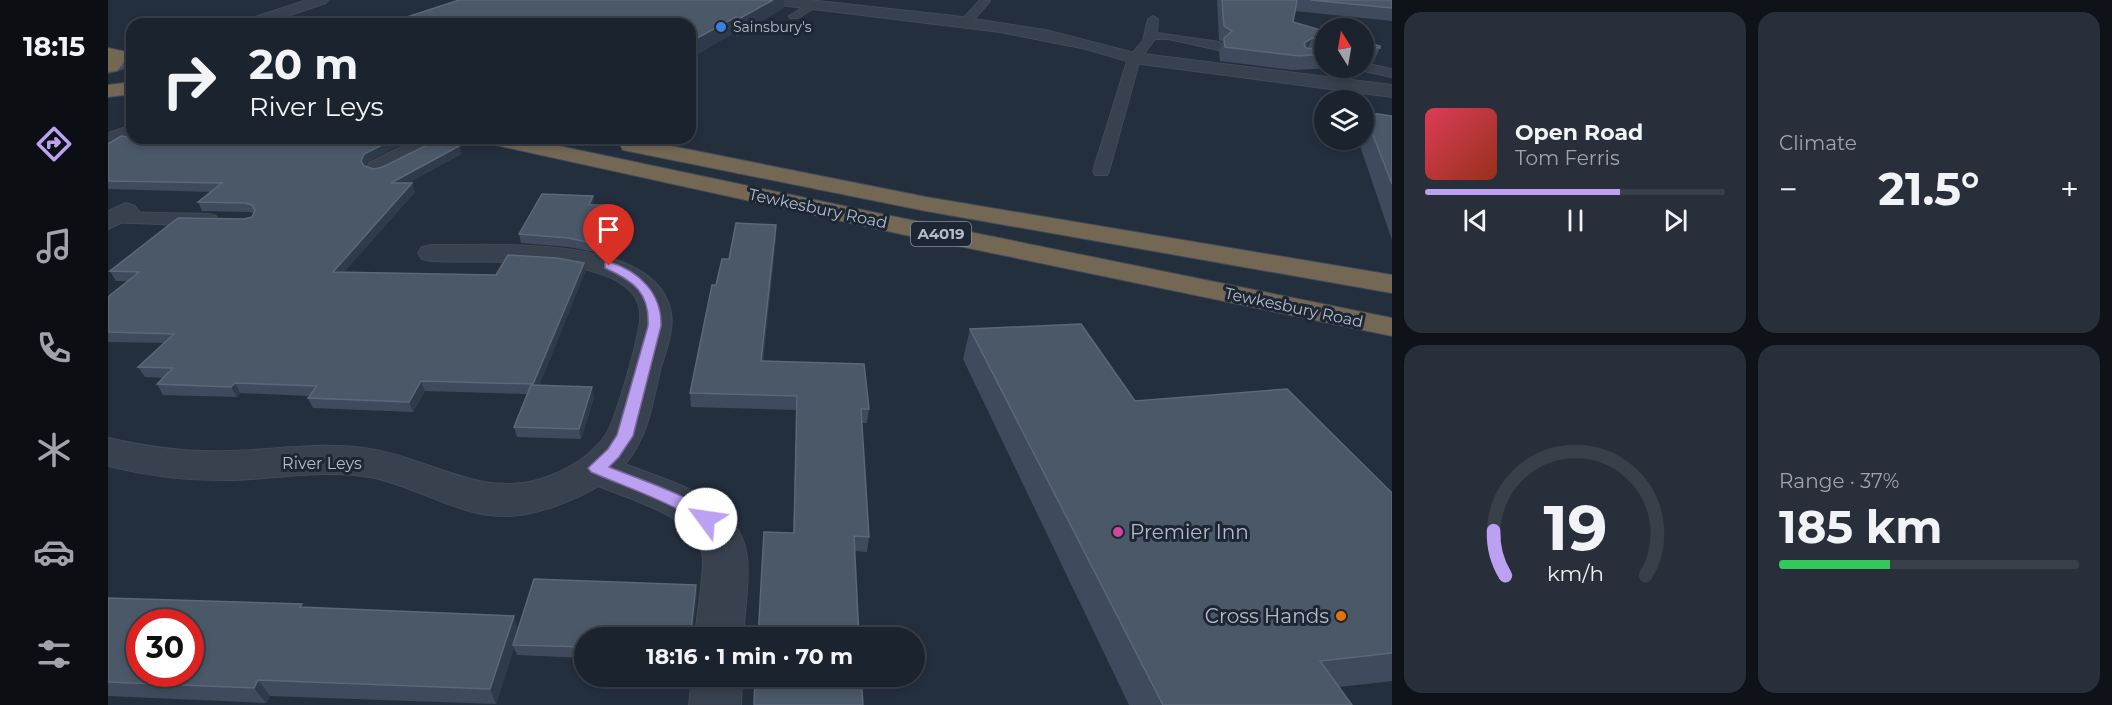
<!DOCTYPE html>
<meta charset="utf-8">
<style>
:root{--surface:#1b232e;--page:#282f3a;--text:#f1f3f6;--muted:#a0a4aa;--line:#39404a;--accent:#bca0f2}
body{margin:0;font-family:Montserrat,sans-serif;background:var(--page);color:var(--text);height:100vh;display:flex;flex-direction:column;font-size:22px;white-space:nowrap}
*{box-sizing:border-box;margin:0}
p{font-size:20px;color:var(--muted)}
.icon{flex:none;width:33px;height:33px;fill:none;stroke:currentColor;stroke-width:2;stroke-linecap:round;stroke-linejoin:round}
.map{position:relative;flex:1;overflow:hidden}
.drawer{display:flex;flex-direction:column;gap:12px;padding:12px;background:#0f1319;width:720px}
.drawer>*{flex:none}
.banner{position:absolute;left:18px;top:18px;width:570px;height:126px;border-radius:18px;box-shadow:0 3px 9px #0003,0 0 0 2px var(--line);background:#1b232e;color:var(--text);overflow:hidden}
.needle{width:39px;rotate:349deg}
.fabs{position:absolute;left:1206px;top:18px;display:grid;gap:12px}
.fabs a{display:grid;place-items:center;width:60px;height:60px;border-radius:50%;background:var(--surface);box-shadow:0 3px 9px #0003,0 0 0 2px var(--line);font-size:30px}
.speed{position:absolute;left:18px;top:609px;display:flex;gap:12px;font-size:30px;font-weight:700;text-align:center}
.speed>*{display:grid;place-content:center;width:78px;height:78px;border-radius:50%;background:var(--surface);box-shadow:0 3px 9px #0003,0 0 0 2px var(--line);line-height:1}
.speed .limit{border:9px solid #d22;background:#fff;color:#111}
.pin{position:absolute;display:grid;place-items:center;width:51px;height:51px;color:#fff;margin:-62px -26px;border-radius:50% 50% 50% 0;rotate:-45deg;box-shadow:0 0 6px #0007}
.pin .icon{rotate:45deg}
.me{position:absolute;width:66px;margin:-33px;rotate:301deg;stroke-linejoin:round;filter:drop-shadow(0 0 4px #0008)}
.turn{display:flex;align-items:center;gap:21px;height:126px;padding:0 24px;font-size:27px}
.turn .icon{width:78px;height:78px;stroke-width:2.5}
.turn b{display:block;font-size:42px;line-height:51px}
.big{font-size:45px;font-weight:700;line-height:1.1}
.drawer .tile{flex:1;display:flex;flex-direction:column;justify-content:center;gap:9px;min-width:0;padding:0 21px;border-radius:18px;background:var(--page)}
.drawer .dial{align-items:center;gap:0}
.dial svg{height:156px;overflow:visible;fill:none;stroke:var(--line);stroke-width:7;stroke-linecap:round;text-anchor:middle}
.dial text{fill:var(--text);stroke:none}
.song{display:flex;align-items:center;gap:18px}
.cover{width:72px;height:72px;border-radius:9px;background:linear-gradient(135deg,hsl(350 70% 55%),hsl(10 70% 35%))}
.played{height:6px;border-radius:3px;background:linear-gradient(90deg,var(--accent) 65%,var(--line) 65%)}
.keys{display:flex;justify-content:space-around;direction:ltr}
.heat{display:flex;justify-content:space-between;align-items:center;font-size:33px;direction:ltr}
.charge{height:9px;border-radius:4px;background:linear-gradient(90deg,#34c759 37%,var(--line) 0)}
.drawer .tiles{flex:1;display:grid;gap:12px;grid-template-columns:repeat(2,1fr)}
.trip{position:absolute;left:466px;top:627px;width:351px;height:60px;border-radius:30px;background:var(--surface);box-shadow:0 3px 9px #0003,0 0 0 2px var(--line);font-weight:700;line-height:60px;text-align:center}
main{display:flex;flex:1;min-height:0}
.dock{display:flex;flex-direction:column;width:108px;justify-content:space-around;align-items:center;background:#0b0e12;color:var(--muted)}
.dock .icon{width:42px;height:42px}
.dock .current{color:var(--accent)}
.dock b{font-size:27px;color:var(--text)}
.map>svg:first-child{display:block}
</style>
<main>
<nav class="dock">
<b>18:15</b>
<svg class="icon current" aria-label="directions" viewBox="0 0 24 24"><path d="M12 3l9 9-9 9-9-9zM9 14v-3h6M13 9l2 2-2 2"/></svg>
<svg class="icon" aria-label="music" viewBox="0 0 24 24"><path d="M9 18V5l10-2v13"/><circle cx="6" cy="18" r="3"/><circle cx="16" cy="16" r="3"/></svg>
<svg class="icon" aria-label="phone" viewBox="0 0 24 24"><path d="M5 4h4l2 5-3 2q2 4 5 5l2-3 5 2v4C11 20 4 13 5 4z"/></svg>
<svg class="icon" aria-label="climate" viewBox="0 0 24 24"><path d="M12 3v18M4 7l16 10M4 17L20 7"/></svg>
<svg class="icon" aria-label="car" viewBox="0 0 24 24"><path d="M5 17H2v-5l4-1 3-4h7l3 4 3 1v5h-3M9 17h6M6 11h13"/><circle cx="7" cy="17" r="2"/><circle cx="17" cy="17" r="2"/></svg>
<svg class="icon" aria-label="filters" viewBox="0 0 24 24"><path d="M4 7h16M4 17h16"/><circle cx="9" cy="7" r="2"/><circle cx="15" cy="17" r="2"/></svg>
</nav>
<div class="map">
<svg width="1284" height="705" viewBox="0 0 1284 705">
<rect width="100%" height="100%" fill="#242f3e"/>
<g fill="none" stroke-linecap="round" stroke-linejoin="round">
<defs>
<g id="lane">
<path d="M872,0L882,1L861,25H853V21Z"/>
<path d="M704,2L709,5L708,7L690,18H682L681,16Z"/>
<path d="M1045,16L1050,19L1049,33L1111,42L1117,46L1111,50L1060,39H1047L1032,59L1001,171L999,175H987L985,171L1020,58L1035,41L1040,19Z"/>
<path d="M1256,63L1284,69V77L1251,70L1250,68H1256Z"/>
<path d="M6,212L101,214L108,216L110,220L108,224L101,226L0,222V214Z"/>
</g>
<g id="street">
<path d="M199,0H220L218,3L155,24H132L135,21Z"/>
<path d="M657,0H701L846,16L937,30L1027,53L1284,85V97L1026,63L978,49L892,32L664,4Z"/>
<path d="M24,125L25,138L0,147V133Z"/>
<path d="M32,138H64L61,143L53,144L35,143Z"/>
<path d="M311,138H339L336,143L277,173L269,175L261,173L258,168L261,163Z"/>
<path d="M18,203L27,206L31,211L27,216L0,229V211Z"/>
<path d="M324,245C385,246 549,233 563,313C566,331 558,350 553,367C544,402 542,434 517,464C564,483 632,497 639,558C642,580 636,614 635,638H587C589,612 595,585 595,559C594,518 523,500 491,486C465,501 432,514 402,516C351,518 310,486 262,477C216,469 168,479 122,480C80,481 40,476 0,466V438C40,447 80,453 122,451C168,450 215,441 262,449C321,458 372,498 433,479C457,471 482,457 497,436C507,423 535,327 532,311C530,299 525,292 515,285C477,256 373,263 324,261L314,259L310,253L314,247Z"/>
<path d="M584,676H634L633,705H581Z"/>
</g>
<path id="secondary" d="M24,55V66L0,73V62Z"/>
<g id="highway">
<path d="M147,17L152,19L153,24H126L129,21Z"/>
<path d="M0,48L19,52L21,56L9,71L0,72Z"/>
<path d="M24,82V94L0,97V85Z"/>
<path d="M372,138H413L788,217L1284,318V336L788,233L383,144L375,143Z"/>
<path d="M523,138L818,197L1284,275V293L818,211L515,150L512,145L515,140Z"/>
</g>
</defs>
<use href="#lane" stroke="#414a57" stroke-width="2"/>
<use href="#street" stroke="#414a57" stroke-width="2"/>
<use href="#secondary" stroke="#414a57" stroke-width="2"/>
<use href="#highway" stroke="#434c59" stroke-width="2"/>
<use href="#lane" fill="#38414e" fill-rule="evenodd"/>
<use href="#street" fill="#38414e" fill-rule="evenodd"/>
<use href="#secondary" fill="#465061" fill-rule="evenodd"/>
<use href="#highway" fill="#746855" fill-rule="evenodd"/>
</g>
<g fill="#3f4b5c">
<path d="M1109,0H1284V21L1187,11L1185,22L1216,31V68H1225L1185,70L1112,61L1111,52L1115,42L1111,40Z"/>
<path d="M1256,42L1272,48L1265,63L1256,62Z"/>
<path d="M1256,112L1284,116V240L1250,140H1256Z"/>
<path d="M65,142H297L259,162L257,166L266,169L351,146L353,154L300,183L307,192L236,272L388,275L477,272L431,386L486,397L473,439L409,437L406,427L419,394L317,391L305,412L205,408L200,398L202,396L132,393L129,397L55,395L49,384L55,378L37,377L30,367L56,343L0,342V297L20,281H8L2,271L136,219L144,217L146,213L141,212L94,211L90,202L103,192L0,189V144Z"/>
<path d="M486,205H500L501,214L486,252L461,247L413,243L411,234Z"/>
<path d="M668,237L655,361L761,409L759,423H754L761,537L759,552L747,551L685,533L689,410L583,407L582,393L608,285L621,259Z"/>
<path d="M862,329L1027,401L1284,493V681L1231,687L1244,705H1021L855,359Z"/>
<path d="M588,585L589,596L477,638V658L409,655L406,648L388,704L162,696L158,703L0,696V598L196,607L410,629Z"/>
</g>
<g fill="#2f3b4b">
<path d="M665,0H676V8L628,37V32L582,59V42L628,17Z"/>
<path d="M1204,38L1198,52L1190,57L1196,43Z"/>
<path d="M288,138H296L297,142L259,162L256,169L253,161L256,154Z"/>
<path d="M351,146L353,154L286,191L283,183Z"/>
<path d="M304,183L307,192L228,281L225,272Z"/>
<path d="M485,196L486,205H481Z"/>
<path d="M500,205L501,214L486,252L484,243Z"/>
<path d="M668,225V237L653,375V361Z"/>
<path d="M476,263L477,272L428,394L425,384Z"/>
<path d="M313,381L317,391L305,412L301,402Z"/>
<path d="M127,383L132,393L129,397L123,387Z"/>
<path d="M484,387L486,397L473,439L471,429Z"/>
<path d="M588,585L589,596L584,638H582Z"/>
<path d="M406,616L411,632L405,645L406,648L388,704L382,689Z"/>
<path d="M150,680L162,696L158,703L146,688Z"/>
</g>
<g fill="#4b5868" stroke="#5c6777" stroke-width="1.5" fill-rule="evenodd">
<path d="M351,0H665L627,21L628,17L582,42V24H288L287,21Z"/>
<path d="M1114,0H1189L1185,22L1216,31V39L1204,38L1196,43L1198,48L1216,50V54L1191,56L1117,47L1116,38L1124,31L1116,26Z"/>
<path d="M1203,0H1284V8Z"/>
<path d="M1256,42L1272,46V48L1261,47V51H1256Z"/>
<path d="M1256,112L1284,116V184Z"/>
<path d="M13,136L65,142L75,138H288L256,154L253,161L256,166L266,169L275,167L327,141L351,146L283,183H304L225,272L388,275L400,255L449,258L476,263L425,384L313,381L301,402L200,398L209,386L127,383L123,387L49,384L65,368L30,367L66,334L0,332V297L31,272L2,271L70,218L136,219L144,217L147,210L144,205L137,203L90,202L114,183L0,181V144Z"/>
<path d="M434,194L485,196L481,205H500L484,243L460,238L411,234Z"/>
<path d="M628,223L668,225L653,361L756,364L761,409H753L761,537L746,536L751,638H650L656,532L686,533L689,396L582,393L604,285H608L614,259H621Z"/>
<path d="M973,324L1027,401L1179,389L1284,493V653L1212,661L1244,705H1055L862,329Z"/>
<path d="M423,385L484,387L471,429L406,427Z"/>
<path d="M426,579L588,585L582,638H477V647L405,645Z"/>
<path d="M0,598L194,604L192,607L406,616L382,689L150,680L146,688L0,682ZM32,622H82V674H32Z"/>
<path d="M647,676H753L755,705H646Z"/>
</g>
<path fill="#bca0f2" stroke="#7a689d" stroke-width="1.5" d="M501,262C532,271 554,294 553,326L525,436L511,457L501,467C522,476 597,500 606,519L604,524C591,528 585,517 575,512C546,496 513,485 483,472L480,468L500,449L509,435L540,326C542,293 526,281 497,268V263Z"/>
<circle fill="#3f7fe0" stroke="#1d2633" stroke-width="2" cx="613" cy="27" r="6"/>
<circle fill="#d1479c" stroke="#1d2633" stroke-width="2" cx="1010" cy="532" r="6"/>
<circle fill="#e8710a" stroke="#1d2633" stroke-width="2" cx="1233" cy="616" r="6"/>
<g text-anchor="middle" stroke-width="6" stroke-linejoin="round" paint-order="stroke">
<g font-size="14" fill="#b4bcc9" stroke="#1d2633" text-anchor="start">
<text x="625" y="32">Sainsbury's</text>
</g>
<rect fill="#1d2633" stroke="#878f9c" stroke-width="1.5" x="803" y="222" width="60" height="24" rx="4.5"/>
<g font-size="15" font-weight="bold" fill="#b4bcc9">
<text x="833" y="239">A4019</text>
</g>
<g font-size="16" fill="#b4bcc9" stroke="#1d2633">
<text transform="translate(710 208) rotate(12)" y="6">Tewkesbury Road</text>
<text transform="translate(1186 307) rotate(12)" y="6">Tewkesbury Road</text>
<text x="214" y="469">River Leys</text>
</g>
<g font-size="20" fill="#b4bcc9" stroke="#1d2633" text-anchor="start">
<text x="1022" y="539">Premier Inn</text>
<text x="1221" y="623" text-anchor="end">Cross Hands</text>
</g>
</g>
</svg>
<div class="fabs">
<a><svg class="needle" viewBox="-14 -14 28 28"><path d="M0-13l5 13h-10z" fill="#e53935"/><path d="M0 13l5-13h-10z" fill="#a0a4aa"/></svg></a>
<a><svg class="icon" aria-label="layers" viewBox="0 0 24 24"><path d="M12 4l9 5-9 5-9-5zM3 14l9 5 9-5"/></svg></a>
</div>
<div class="speed"><div class="limit">30</div></div>
<div class="pin" style="left:501px;top:266px;background:#d93025"><svg class="icon" aria-label="arrive" viewBox="0 0 24 24"><path d="M6 21V4h12l-3 4 3 4H6"/></svg></div>
<svg class="me" style="left:598px;top:519px" viewBox="-20 -20 40 40"><circle r="19" fill="#fff"/><path d="M0-13L10 11 0 6-10 11z" fill="#bca0f2"/></svg>
<div class="trip">18:16 · 1 min · 70 m</div>
<div class="banner">
<div class="turn"><svg class="icon" aria-label="right" viewBox="0 0 24 24"><path d="M7 20v-9h11M14 6l5 5-5 5"/></svg><div><b>20 m</b>River Leys</div></div>
</div>
</div>
<section class="drawer">
<div class="tiles">
<div class="tile">
<div class="song"><i class="cover"></i><div><b>Open Road</b><p>Tom Ferris</p></div></div>
<div class="played"></div>
<div class="keys"><svg class="icon" aria-label="previous" viewBox="0 0 24 24"><path d="M18 5L8 12l10 7zM5 5v14"/></svg><svg class="icon" aria-label="pause" viewBox="0 0 24 24"><path d="M8 5v14M16 5v14"/></svg><svg class="icon" aria-label="next" viewBox="0 0 24 24"><path d="M6 5l10 7-10 7zM19 5v14"/></svg></div>
</div>
<div class="tile"><p>Climate</p>
<div class="heat"><a>−</a><b class="big">21.5°</b><a>+</a></div>
</div>
<div class="tile dial"><svg viewBox="0 0 100 80">
<path d="M14 69A42 42 0 1 1 86 69"/>
<path d="M14 69A42 42 0 0 1 8 46" stroke="#bca0f2"/>
<text x="50" y="56" font-size="32" font-weight="700">19</text>
<text x="50" y="72" font-size="11">km/h</text>
</svg></div>
<div class="tile"><p>Range · 37%</p><b class="big">185 km</b><div class="charge"></div></div>
</div>
</section>
</main>
